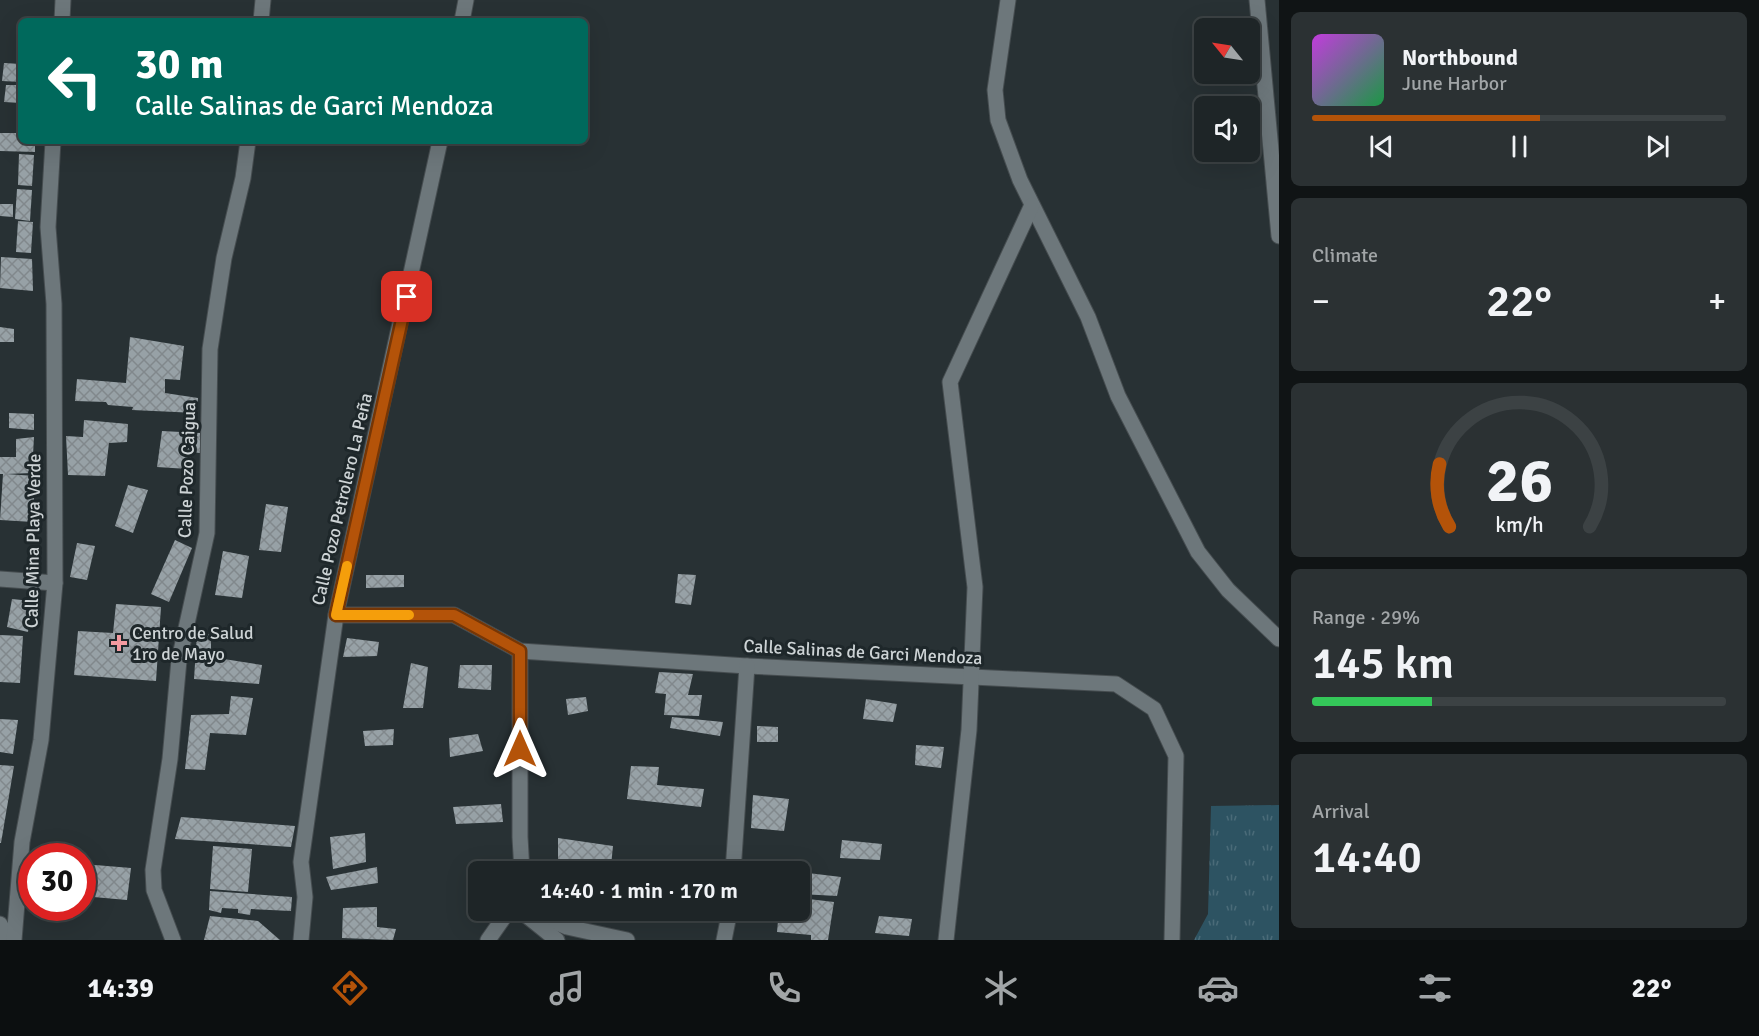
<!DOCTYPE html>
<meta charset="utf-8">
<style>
:root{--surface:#1e2527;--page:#2b3133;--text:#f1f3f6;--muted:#a1a5a7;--line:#3c4244;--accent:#b45309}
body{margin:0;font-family:Signika,sans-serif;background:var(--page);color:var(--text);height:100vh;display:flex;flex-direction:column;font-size:22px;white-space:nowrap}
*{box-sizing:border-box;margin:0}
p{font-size:20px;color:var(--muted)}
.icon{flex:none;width:33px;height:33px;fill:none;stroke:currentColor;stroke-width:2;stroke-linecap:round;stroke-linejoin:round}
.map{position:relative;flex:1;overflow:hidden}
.details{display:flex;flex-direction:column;gap:12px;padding:12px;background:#101415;width:480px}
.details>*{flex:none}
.top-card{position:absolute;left:18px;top:18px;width:570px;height:126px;border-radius:9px;box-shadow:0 6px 24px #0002,0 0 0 2px var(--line);background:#00695c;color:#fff;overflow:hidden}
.needle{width:39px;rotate:300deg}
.tools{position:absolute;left:1194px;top:18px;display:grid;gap:12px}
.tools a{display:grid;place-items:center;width:66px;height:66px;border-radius:9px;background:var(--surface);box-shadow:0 6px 24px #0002,0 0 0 2px var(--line);font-size:30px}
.speed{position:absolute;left:18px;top:843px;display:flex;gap:12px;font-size:30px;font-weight:700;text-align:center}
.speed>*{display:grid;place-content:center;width:78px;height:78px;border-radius:50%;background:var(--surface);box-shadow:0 6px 24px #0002,0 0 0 2px var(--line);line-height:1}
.speed .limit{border:9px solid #d22;background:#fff;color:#111}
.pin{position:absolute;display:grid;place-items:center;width:51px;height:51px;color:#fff;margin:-26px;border-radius:12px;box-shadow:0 3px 9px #0006}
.me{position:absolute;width:66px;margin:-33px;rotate:0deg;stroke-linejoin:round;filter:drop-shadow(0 0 4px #0008)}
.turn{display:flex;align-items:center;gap:21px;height:126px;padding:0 18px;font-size:27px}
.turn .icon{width:78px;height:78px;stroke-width:2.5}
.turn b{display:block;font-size:42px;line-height:51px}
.big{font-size:45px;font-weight:600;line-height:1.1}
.details .widget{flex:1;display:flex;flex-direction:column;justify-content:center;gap:9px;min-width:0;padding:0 21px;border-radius:9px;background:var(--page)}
.details .dial{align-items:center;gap:0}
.dial svg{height:156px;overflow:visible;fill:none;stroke:var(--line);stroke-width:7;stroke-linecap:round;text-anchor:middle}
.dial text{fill:var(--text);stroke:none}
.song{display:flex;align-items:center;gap:18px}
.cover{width:72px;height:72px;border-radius:9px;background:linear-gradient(135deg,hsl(290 70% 55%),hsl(140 70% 35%))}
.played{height:6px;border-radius:3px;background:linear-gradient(90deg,var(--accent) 55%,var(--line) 55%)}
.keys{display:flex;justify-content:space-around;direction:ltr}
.heat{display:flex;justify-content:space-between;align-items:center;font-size:33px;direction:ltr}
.charge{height:9px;border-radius:4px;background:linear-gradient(90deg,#34c759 29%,var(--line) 0)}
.trip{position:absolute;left:468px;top:861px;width:342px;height:60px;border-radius:9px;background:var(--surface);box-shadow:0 6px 24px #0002,0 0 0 2px var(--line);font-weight:600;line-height:60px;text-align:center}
.dock{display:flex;height:96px;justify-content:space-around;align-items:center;background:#0c0f10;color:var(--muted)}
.dock .icon{width:42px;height:42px}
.dock .current{color:var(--accent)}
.dock b{font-size:27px;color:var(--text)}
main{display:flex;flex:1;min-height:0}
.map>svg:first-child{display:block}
</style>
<main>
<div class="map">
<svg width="1279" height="940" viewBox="0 0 1279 940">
<defs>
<pattern id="grass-tufts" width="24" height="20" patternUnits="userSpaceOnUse" patternTransform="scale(1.5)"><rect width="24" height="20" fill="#2d5362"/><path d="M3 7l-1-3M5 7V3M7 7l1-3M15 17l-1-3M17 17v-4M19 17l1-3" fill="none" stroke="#4a6b78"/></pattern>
<pattern id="building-cross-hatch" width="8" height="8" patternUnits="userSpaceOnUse" patternTransform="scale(1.5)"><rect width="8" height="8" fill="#97a1a6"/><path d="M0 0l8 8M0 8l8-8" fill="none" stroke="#81888c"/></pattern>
</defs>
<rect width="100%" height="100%" fill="#283134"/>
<path fill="url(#grass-tufts)" d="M1279,805V940H1194L1208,914L1211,806Z"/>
<g fill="url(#building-cross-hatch)">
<path d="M4,63L21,64V82L2,81Z"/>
<path d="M6,85H21V103L4,102Z"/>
<path d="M0,133H21V141H35V152L0,151Z"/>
<path d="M19,154L34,155L32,186L18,185Z"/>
<path d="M17,189L32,190L30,221L15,219Z"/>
<path d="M0,204H13V217L0,216Z"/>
<path d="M18,221L33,222L31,253L16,252Z"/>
<path d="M1,257L32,259L33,291L0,288Z"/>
<path d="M0,327L14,329V342H0Z"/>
<path d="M130,337L184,346L180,380L165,379V393L198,398L197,413L132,410L133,407L108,405L106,402L75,401L77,379L126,383Z"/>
<path d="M9,413L34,414V430L9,428Z"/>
<path d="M84,420L128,424L127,442L109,443L105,476L68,475L66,436L83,437Z"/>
<path d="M162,431L200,433V453L192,452L188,469L157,467Z"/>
<path d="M34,437L32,473L6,474L35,476L33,522L0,520L3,474H0V457H16V439Z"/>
<path d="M128,485L148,490L133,533L115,526Z"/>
<path d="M266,504L288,507L281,552L259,550Z"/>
<path d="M175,540L192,548L169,602L151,594Z"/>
<path d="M77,543L95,546L87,580L70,577Z"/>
<path d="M223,551L249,556L242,598L215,595Z"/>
<path d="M678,574L696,575L691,605L675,603Z"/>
<path d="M366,575H404V587L366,588Z"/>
<path d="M12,599L31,601L28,632L7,627Z"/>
<path d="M116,604L161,607L156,681L74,675L78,631L113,633Z"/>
<path d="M197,633L211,635V657L262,665L259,684L194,679Z"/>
<path d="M0,635L23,636L20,683L0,682Z"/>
<path d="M347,638L379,642L377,656L343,657Z"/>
<path d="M411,663L428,667L423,708H403Z"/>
<path d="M460,665H492L491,690L458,688Z"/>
<path d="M659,672L693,674L688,695H702L699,716L664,715L666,694L655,693Z"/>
<path d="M231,696L253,698L246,735L210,733L205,770L185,769L191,715L229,714Z"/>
<path d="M586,697L588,711L568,715L566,699Z"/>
<path d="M866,699L897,704L893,722L863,719Z"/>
<path d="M672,717L723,722L720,736L670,728Z"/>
<path d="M0,719L18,720L13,754L0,752Z"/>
<path d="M757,726L778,727V742H757Z"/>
<path d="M394,729L393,745L365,746L363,731Z"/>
<path d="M478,734L483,751L450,757L449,738Z"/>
<path d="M916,745L944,747L941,768L915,765Z"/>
<path d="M0,765L14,766L1,843H0Z"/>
<path d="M631,766L659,767L657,785L704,789L701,807L627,799Z"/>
<path d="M753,795L789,799L784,831L751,828Z"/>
<path d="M501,804L503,822L456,824L453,807Z"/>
<path d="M181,817L295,826L291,847L175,839Z"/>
<path d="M365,833L366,862L333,869L330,837Z"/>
<path d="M558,838L613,846L611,866L558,864Z"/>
<path d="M842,840L882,844L880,860L840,858Z"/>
<path d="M213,846L252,849L248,892L210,889Z"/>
<path d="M83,864L131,868L127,900L82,896Z"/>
<path d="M377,867L378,883L331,890L326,877Z"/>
<path d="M800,872L841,877L837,896L800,894Z"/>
<path d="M210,891L292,897L291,911L251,909L250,915L238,913V909L222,908L221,913L209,910Z"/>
<path d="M800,898L834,902L828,940H811V935L777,932L779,910H800Z"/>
<path d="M377,907V927L396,929L393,940L342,938L343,908Z"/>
<path d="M210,916L258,921L280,940H204Z"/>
<path d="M879,916L912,919L909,936L875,933Z"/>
</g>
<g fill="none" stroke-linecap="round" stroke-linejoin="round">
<defs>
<g id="minor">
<path d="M1008,0L995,90L998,120L1020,180L1088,317L1118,396L1198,552L1228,590L1279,639"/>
<path d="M1257,0L1279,236"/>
<path d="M62,21L63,0"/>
<path d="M261,21L263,0"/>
<path d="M462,21L466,0"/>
<path d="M0,579L55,583"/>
<path d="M336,615H454L520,651L747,666L1116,684L1154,709L1176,756L1172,940"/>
<path d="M520,651V837L522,872"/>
<path d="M733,872L747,666"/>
<path d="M527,910L567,927L627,940"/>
<path d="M527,916L557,940"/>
<path d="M0,924L8,940"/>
<path d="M14,940L22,842L41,740L55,583L54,304L48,227L53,141"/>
<path d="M173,940L154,890L153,870L170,759L179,660L207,533L210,349L224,258L243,178L248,141"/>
<path d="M301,940L305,897L301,862L336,615L440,141"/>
<path d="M488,940L509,910"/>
<path d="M724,940L730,910"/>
<path d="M946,940L969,730L975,587L950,382L1032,205"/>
</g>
</defs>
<use href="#minor" stroke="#464d50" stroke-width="17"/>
<use href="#minor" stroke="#6d777b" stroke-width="15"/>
</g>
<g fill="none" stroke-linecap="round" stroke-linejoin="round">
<defs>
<path id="route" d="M407,297L336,615H454L520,651V749"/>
</defs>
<use href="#route" stroke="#753606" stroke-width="15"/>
<use href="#route" stroke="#b45309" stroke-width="10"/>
<path stroke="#f59e0b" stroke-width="10" d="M347,566L336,615H409"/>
</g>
<path fill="#f49aa0" stroke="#1e272a" stroke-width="2" d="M116 634h6v6h6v6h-6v6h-6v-6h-6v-6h6z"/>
<g text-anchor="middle" stroke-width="6" stroke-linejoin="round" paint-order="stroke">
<g font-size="18" fill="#cdd3d5" stroke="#1e272a">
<text transform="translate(187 470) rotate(-88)" y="6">Calle Pozo Caigua</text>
<text transform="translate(342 499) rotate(-77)" y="6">Calle Pozo Petrolero La Peña</text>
<text transform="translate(33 541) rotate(-89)" y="6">Calle Mina Playa Verde</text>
<text transform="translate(863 652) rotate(3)" y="6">Calle Salinas de Garci Mendoza</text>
</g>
<g font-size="18" fill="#cdd3d5" stroke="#1e272a" text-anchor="start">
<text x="132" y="639">Centro de Salud<tspan x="132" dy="21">1ro de Mayo</tspan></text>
</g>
</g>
</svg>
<div class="tools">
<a><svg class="needle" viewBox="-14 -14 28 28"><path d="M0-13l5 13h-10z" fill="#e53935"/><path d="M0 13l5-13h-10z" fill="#a1a5a7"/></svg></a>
<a><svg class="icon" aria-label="sound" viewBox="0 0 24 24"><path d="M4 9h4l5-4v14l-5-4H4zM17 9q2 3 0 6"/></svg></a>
</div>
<div class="speed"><div class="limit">30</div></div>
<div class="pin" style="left:407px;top:297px;background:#d93025"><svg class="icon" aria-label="arrive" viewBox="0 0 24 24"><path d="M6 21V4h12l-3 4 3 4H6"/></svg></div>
<svg class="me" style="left:520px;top:749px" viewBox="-20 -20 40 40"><path d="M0-17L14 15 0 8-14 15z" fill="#b45309" stroke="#fff" stroke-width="4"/></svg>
<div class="trip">14:40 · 1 min · 170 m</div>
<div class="top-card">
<div class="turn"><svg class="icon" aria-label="left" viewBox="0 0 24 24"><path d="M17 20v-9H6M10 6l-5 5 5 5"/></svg><div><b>30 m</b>Calle Salinas de Garci Mendoza</div></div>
</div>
</div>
<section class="details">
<div class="widget">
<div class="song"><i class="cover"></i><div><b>Northbound</b><p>June Harbor</p></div></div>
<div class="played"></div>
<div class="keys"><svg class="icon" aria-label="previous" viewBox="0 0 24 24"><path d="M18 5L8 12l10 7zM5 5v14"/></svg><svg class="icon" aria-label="pause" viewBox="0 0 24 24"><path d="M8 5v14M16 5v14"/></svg><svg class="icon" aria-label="next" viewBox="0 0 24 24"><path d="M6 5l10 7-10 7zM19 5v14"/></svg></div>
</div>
<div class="widget"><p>Climate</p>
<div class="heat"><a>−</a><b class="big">22°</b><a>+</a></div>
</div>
<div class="widget dial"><svg viewBox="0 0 100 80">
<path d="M14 69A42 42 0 1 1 86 69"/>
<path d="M14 69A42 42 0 0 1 9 37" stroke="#b45309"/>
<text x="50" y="56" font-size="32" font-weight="700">26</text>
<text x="50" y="72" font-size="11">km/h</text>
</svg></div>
<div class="widget"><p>Range · 29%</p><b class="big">145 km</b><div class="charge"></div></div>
<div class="widget"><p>Arrival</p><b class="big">14:40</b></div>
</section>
</main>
<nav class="dock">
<b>14:39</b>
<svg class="icon current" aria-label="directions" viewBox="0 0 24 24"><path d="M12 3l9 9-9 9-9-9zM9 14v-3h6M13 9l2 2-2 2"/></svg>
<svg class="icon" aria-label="music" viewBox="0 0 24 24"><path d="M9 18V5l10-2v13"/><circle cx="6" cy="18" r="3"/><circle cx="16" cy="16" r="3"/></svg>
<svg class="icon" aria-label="phone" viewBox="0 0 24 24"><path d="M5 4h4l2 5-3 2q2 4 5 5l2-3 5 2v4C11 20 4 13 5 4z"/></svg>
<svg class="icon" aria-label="climate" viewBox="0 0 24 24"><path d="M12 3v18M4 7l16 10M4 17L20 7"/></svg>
<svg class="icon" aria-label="car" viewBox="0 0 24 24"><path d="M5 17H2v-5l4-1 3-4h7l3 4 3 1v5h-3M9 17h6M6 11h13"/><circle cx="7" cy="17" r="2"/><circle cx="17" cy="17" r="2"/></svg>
<svg class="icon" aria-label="filters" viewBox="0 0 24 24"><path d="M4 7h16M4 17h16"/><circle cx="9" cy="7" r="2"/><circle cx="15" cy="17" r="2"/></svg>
<b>22°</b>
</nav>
